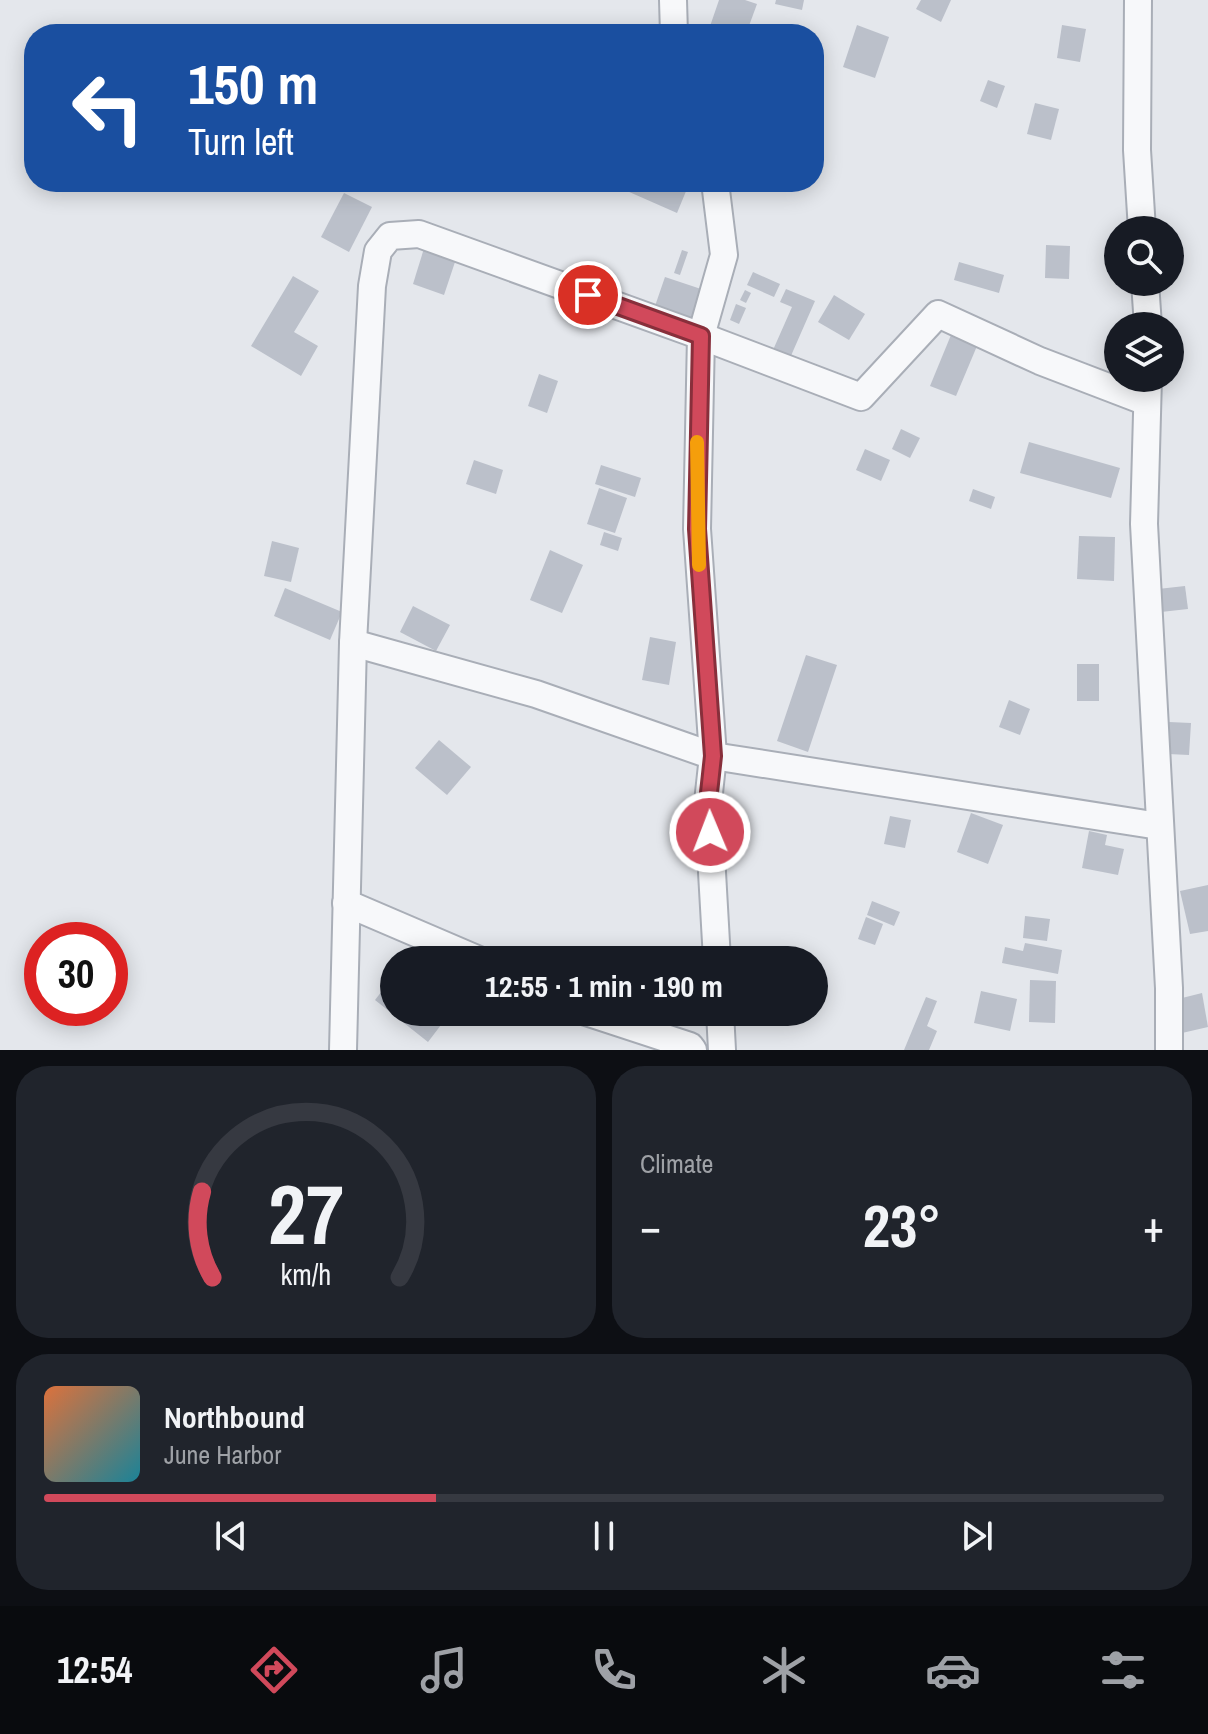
<!DOCTYPE html>
<meta charset="utf-8">
<style>
:root{--surface:#171b24;--page:#20242c;--text:#f1f3f6;--muted:#9ea1a6;--line:#363941;--accent:#d1495b}
body{margin:0;font-family:"Archivo Narrow",sans-serif;background:var(--page);color:var(--text);height:100vh;display:flex;flex-direction:column;font-size:30px;white-space:nowrap}
*{box-sizing:border-box;margin:0}
p{font-size:26px;color:var(--muted)}
.icon{flex:none;width:44px;height:44px;fill:none;stroke:currentColor;stroke-width:2;stroke-linecap:round;stroke-linejoin:round}
.map{position:relative;height:1050px;overflow:hidden}
.drawer{display:flex;flex-direction:column;gap:16px;padding:16px;background:#0d0f14;flex:1}
.drawer>*{flex:none}
.banner{position:absolute;left:24px;top:24px;width:800px;height:168px;border-radius:32px;box-shadow:0 4px 20px #0003;background:#1a4fa0;color:#fff;overflow:hidden}
.fabs{position:absolute;left:1104px;top:216px;display:grid;gap:16px}
.fabs a{display:grid;place-items:center;width:80px;height:80px;border-radius:50%;background:var(--surface);box-shadow:0 4px 20px #0003;font-size:40px}
.speed{position:absolute;left:24px;top:922px;display:flex;gap:16px;font-size:40px;font-weight:700;text-align:center}
.speed>*{display:grid;place-content:center;width:104px;height:104px;border-radius:50%;background:var(--surface);box-shadow:0 4px 20px #0003;line-height:1}
.speed .limit{border:12px solid #d22;background:#fff;color:#111}
.pin{position:absolute;display:grid;place-items:center;width:68px;height:68px;color:#fff;margin:-34px;border:4px solid #fff;border-radius:50%;box-shadow:0 2px 8px #0007}
.me{position:absolute;width:88px;margin:-44px;rotate:359deg;stroke-linejoin:round;filter:drop-shadow(0 0 6px #0008)}
.turn{display:flex;align-items:center;gap:28px;height:168px;padding:0 32px;font-size:36px}
.turn .icon{width:104px;height:104px;stroke-width:2.5}
.turn b{display:block;font-size:56px;line-height:68px}
.big{font-size:60px;font-weight:700;line-height:1.1}
.drawer .card{flex:1;display:flex;flex-direction:column;justify-content:center;gap:12px;min-width:0;padding:0 28px;border-radius:32px;background:var(--page)}
.drawer .dial{align-items:center;gap:0}
.dial svg{height:208px;overflow:visible;fill:none;stroke:var(--line);stroke-width:7;stroke-linecap:round;text-anchor:middle}
.dial text{fill:var(--text);stroke:none}
.song{display:flex;align-items:center;gap:24px}
.cover{width:96px;height:96px;border-radius:12px;background:linear-gradient(135deg,hsl(20 70% 55%),hsl(190 70% 35%))}
.played{height:8px;border-radius:4px;background:linear-gradient(90deg,var(--accent) 35%,var(--line) 35%)}
.keys{display:flex;justify-content:space-around;direction:ltr}
.heat{display:flex;justify-content:space-between;align-items:center;font-size:44px;direction:ltr}
.drawer .tiles{flex:1;display:grid;gap:16px;grid-template-columns:1fr 1fr}
.card:last-child{grid-column:span 2}
.trip{position:absolute;left:380px;top:946px;width:448px;height:80px;border-radius:40px;background:var(--surface);box-shadow:0 4px 20px #0003;font-weight:700;line-height:80px;text-align:center}
.tabs{display:flex;height:128px;justify-content:space-around;align-items:center;background:#090b0e;color:var(--muted)}
.tabs .icon{width:56px;height:56px}
.tabs .on{color:var(--accent)}
.tabs b{font-size:36px;color:var(--text)}
.map>svg:first-child{display:block}
</style>
<div class="map">
<svg width="1208" height="1050" viewBox="0 0 1208 1050">
<rect width="100%" height="100%" fill="#e4e7ec"/>
<g fill="#bbc0ca">
<path d="M719,0H745L757,4L746,34L708,32Z"/>
<path d="M776,0H804L802,10L775,4Z"/>
<path d="M921,0H951L941,22L916,9Z"/>
<path d="M857,25L889,37L875,78L843,67Z"/>
<path d="M1062,25L1086,29L1080,62L1057,58Z"/>
<path d="M988,80L1005,86L997,108L980,101Z"/>
<path d="M1035,103L1059,109L1051,140L1027,134Z"/>
<path d="M631,182H685L689,184L677,213L627,191Z"/>
<path d="M344,193L372,207L349,252L321,237Z"/>
<path d="M426,242L458,253L444,295L413,284Z"/>
<path d="M1046,245L1070,246L1069,279L1045,278Z"/>
<path d="M682,250L688,252L680,275L674,273Z"/>
<path d="M959,262L1004,275L999,293L954,280Z"/>
<path d="M753,272L780,284L774,297L747,285Z"/>
<path d="M293,276L319,291L294,332L318,346L301,376L251,346Z"/>
<path d="M665,277L701,289L691,318L655,306Z"/>
<path d="M786,289L815,301L790,358L773,350L792,307L780,302Z"/>
<path d="M745,290L751,293L746,303L740,300Z"/>
<path d="M834,295L865,314L849,340L818,322Z"/>
<path d="M736,304L746,308L739,324L730,320Z"/>
<path d="M951,335L977,346L956,396L930,386Z"/>
<path d="M539,374L558,381L547,413L528,406Z"/>
<path d="M901,429L920,438L910,458L892,449Z"/>
<path d="M1029,442L1120,468L1111,498L1020,473Z"/>
<path d="M865,449L890,460L881,481L856,470Z"/>
<path d="M474,460L503,470L496,494L466,484Z"/>
<path d="M601,465L641,478L635,497L595,484Z"/>
<path d="M599,488L627,498L615,533L587,524Z"/>
<path d="M973,489L995,497L991,509L969,501Z"/>
<path d="M604,532L622,538L618,551L600,545Z"/>
<path d="M1079,536L1115,537L1114,581L1077,579Z"/>
<path d="M272,541L299,548L291,582L264,576Z"/>
<path d="M550,550L583,565L562,613L530,600Z"/>
<path d="M1185,586L1188,609L1152,613L1149,590Z"/>
<path d="M285,588L342,612L330,640L274,616Z"/>
<path d="M413,606L450,625L436,651L400,632Z"/>
<path d="M650,637L676,642L669,685L642,680Z"/>
<path d="M806,655L837,665L808,752L777,741Z"/>
<rect x="1077" y="664" width="22" height="37"/>
<path d="M1009,700L1030,709L1020,735L999,727Z"/>
<path d="M1169,722L1191,723L1189,755L1168,754Z"/>
<path d="M439,740L471,767L447,795L415,768Z"/>
<path d="M971,813L1003,825L988,864L957,852Z"/>
<path d="M890,816L911,820L905,848L884,844Z"/>
<path d="M1089,831L1107,835L1105,845L1124,849L1118,875L1082,868Z"/>
<path d="M1208,885V931L1190,934L1180,891Z"/>
<path d="M872,901L900,912L894,926L867,915Z"/>
<path d="M1025,916L1050,919L1047,941L1023,938Z"/>
<path d="M866,917L883,924L875,945L858,939Z"/>
<path d="M1025,943L1062,950L1058,974L1002,963L1005,947L1023,951Z"/>
<path d="M797,949L810,957L808,960H790Z"/>
<path d="M1030,980L1056,981L1055,1023L1029,1022Z"/>
<path d="M389,982L394,986V1012H433L444,1021L428,1042L375,1000Z"/>
<path d="M981,991L1017,999L1010,1031L974,1023Z"/>
<path d="M1202,993L1208,1027L1182,1033L1174,1000Z"/>
<path d="M926,997L937,1001L927,1026L937,1031L929,1050H904Z"/>
</g>
<g fill="none" stroke-linecap="round" stroke-linejoin="round">
<defs>
<g id="minor">
<path d="M673,0L674,34"/>
<path d="M1138,0L1137,150L1142,230"/>
<path d="M715,182L724,255L701,336L697,529L713,756L708,802L717,960"/>
<path d="M1145,282L1148,326"/>
<path d="M1148,378L1144,524L1169,988V1050"/>
<path d="M353,643L536,694L713,756L1159,826"/>
<path d="M346,903L479,960"/>
<path d="M586,1012L690,1046L693,1050"/>
<path d="M720,1012L722,1050"/>
<path d="M343,1050L353,643L372,286L378,251L390,236L419,234L701,336L861,397L938,314L1040,361L1147,402"/>
</g>
</defs>
<use href="#minor" stroke="#a9aeb7" stroke-width="30"/>
<use href="#minor" stroke="#f7f8fa" stroke-width="26"/>
</g>
<g fill="none" stroke-linecap="round" stroke-linejoin="round">
<defs>
<path id="route" d="M588,295L701,336L697,529L713,756L708,802L710,832"/>
</defs>
<use href="#route" stroke="#882f3b" stroke-width="20"/>
<use href="#route" stroke="#d1495b" stroke-width="14"/>
<path stroke="#f59e0b" stroke-width="14" d="M697,442L699,565"/>
</g>
</svg>
<div class="fabs">
<a><svg class="icon" aria-label="search" viewBox="0 0 24 24"><circle cx="10" cy="10" r="6"/><path d="M15 15l6 6"/></svg></a>
<a><svg class="icon" aria-label="layers" viewBox="0 0 24 24"><path d="M12 4l9 5-9 5-9-5zM3 14l9 5 9-5"/></svg></a>
</div>
<div class="speed"><div class="limit">30</div></div>
<div class="pin" style="left:588px;top:295px;background:#d93025"><svg class="icon" aria-label="arrive" viewBox="0 0 24 24"><path d="M6 21V4h12l-3 4 3 4H6"/></svg></div>
<svg class="me" style="left:710px;top:832px" viewBox="-20 -20 40 40"><circle r="17" fill="#d1495b" stroke="#fff" stroke-width="3"/><path d="M0-11L8 9 0 5-8 9z" fill="#fff"/></svg>
<div class="trip">12:55 · 1 min · 190 m</div>
<div class="banner">
<div class="turn"><svg class="icon" aria-label="left" viewBox="0 0 24 24"><path d="M17 20v-9H6M10 6l-5 5 5 5"/></svg><div><b>150 m</b>Turn left</div></div>
</div>
</div>
<section class="drawer">
<div class="tiles">
<div class="card dial"><svg viewBox="0 0 100 80">
<path d="M14 69A42 42 0 1 1 86 69"/>
<path d="M14 69A42 42 0 0 1 10 36" stroke="#d1495b"/>
<text x="50" y="56" font-size="32" font-weight="700">27</text>
<text x="50" y="72" font-size="11">km/h</text>
</svg></div>
<div class="card"><p>Climate</p>
<div class="heat"><a>−</a><b class="big">23°</b><a>+</a></div>
</div>
<div class="card">
<div class="song"><i class="cover"></i><div><b>Northbound</b><p>June Harbor</p></div></div>
<div class="played"></div>
<div class="keys"><svg class="icon" aria-label="previous" viewBox="0 0 24 24"><path d="M18 5L8 12l10 7zM5 5v14"/></svg><svg class="icon" aria-label="pause" viewBox="0 0 24 24"><path d="M8 5v14M16 5v14"/></svg><svg class="icon" aria-label="next" viewBox="0 0 24 24"><path d="M6 5l10 7-10 7zM19 5v14"/></svg></div>
</div>
</div>
</section>
<nav class="tabs">
<b>12:54</b>
<svg class="icon on" aria-label="directions" viewBox="0 0 24 24"><path d="M12 3l9 9-9 9-9-9zM9 14v-3h6M13 9l2 2-2 2"/></svg>
<svg class="icon" aria-label="music" viewBox="0 0 24 24"><path d="M9 18V5l10-2v13"/><circle cx="6" cy="18" r="3"/><circle cx="16" cy="16" r="3"/></svg>
<svg class="icon" aria-label="phone" viewBox="0 0 24 24"><path d="M5 4h4l2 5-3 2q2 4 5 5l2-3 5 2v4C11 20 4 13 5 4z"/></svg>
<svg class="icon" aria-label="climate" viewBox="0 0 24 24"><path d="M12 3v18M4 7l16 10M4 17L20 7"/></svg>
<svg class="icon" aria-label="car" viewBox="0 0 24 24"><path d="M5 17H2v-5l4-1 3-4h7l3 4 3 1v5h-3M9 17h6M6 11h13"/><circle cx="7" cy="17" r="2"/><circle cx="17" cy="17" r="2"/></svg>
<svg class="icon" aria-label="filters" viewBox="0 0 24 24"><path d="M4 7h16M4 17h16"/><circle cx="9" cy="7" r="2"/><circle cx="15" cy="17" r="2"/></svg>
</nav>
